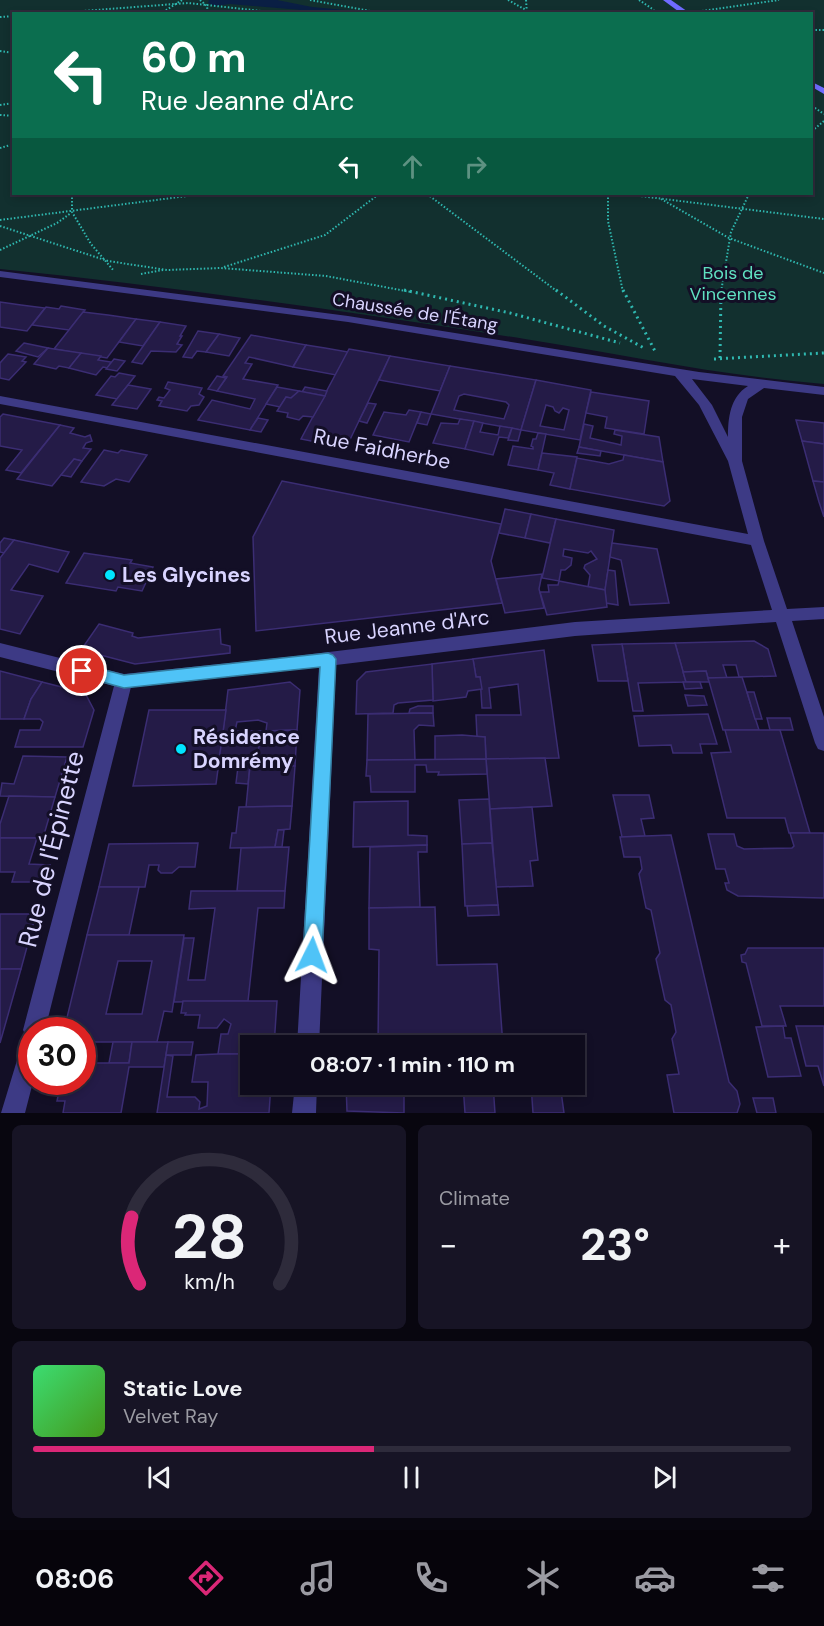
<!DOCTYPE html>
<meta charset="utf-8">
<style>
:root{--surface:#0e0b1c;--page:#171425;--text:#f1f3f6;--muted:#9b9ba3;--line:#2e2b3b;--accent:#db2777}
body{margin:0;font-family:"DM Sans",sans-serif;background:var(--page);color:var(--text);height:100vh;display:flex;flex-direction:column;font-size:22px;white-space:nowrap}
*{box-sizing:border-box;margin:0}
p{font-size:20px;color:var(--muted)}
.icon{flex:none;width:33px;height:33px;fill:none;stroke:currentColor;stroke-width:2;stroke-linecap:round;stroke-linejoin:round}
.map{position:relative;height:1113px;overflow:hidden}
.sheet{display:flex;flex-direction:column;gap:12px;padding:12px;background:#08060f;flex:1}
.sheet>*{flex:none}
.guide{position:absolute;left:12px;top:12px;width:801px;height:183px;border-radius:0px;box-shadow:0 3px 9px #0003,0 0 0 2px var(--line);background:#0b6e4f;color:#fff;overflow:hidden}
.speed{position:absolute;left:18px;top:1017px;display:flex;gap:12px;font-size:30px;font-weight:700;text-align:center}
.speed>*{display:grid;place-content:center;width:78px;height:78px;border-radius:50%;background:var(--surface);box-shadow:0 3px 9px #0003,0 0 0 2px var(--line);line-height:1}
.speed .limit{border:9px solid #d22;background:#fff;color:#111}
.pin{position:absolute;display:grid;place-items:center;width:51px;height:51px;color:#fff;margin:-26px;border:3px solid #fff;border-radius:50%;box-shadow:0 2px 6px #0007}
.me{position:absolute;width:66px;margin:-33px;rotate:3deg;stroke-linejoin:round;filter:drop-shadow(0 0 4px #0008)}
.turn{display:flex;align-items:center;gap:21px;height:126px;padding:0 30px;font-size:27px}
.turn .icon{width:78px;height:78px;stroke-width:2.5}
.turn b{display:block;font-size:42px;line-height:51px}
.lanes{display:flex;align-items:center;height:57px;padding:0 30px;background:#0003;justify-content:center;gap:30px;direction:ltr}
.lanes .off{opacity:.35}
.big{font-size:45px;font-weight:700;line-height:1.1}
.sheet .tile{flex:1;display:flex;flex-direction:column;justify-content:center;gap:9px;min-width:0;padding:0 21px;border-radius:9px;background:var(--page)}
.sheet .dial{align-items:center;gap:0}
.dial svg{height:156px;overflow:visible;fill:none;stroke:var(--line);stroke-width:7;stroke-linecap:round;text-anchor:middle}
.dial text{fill:var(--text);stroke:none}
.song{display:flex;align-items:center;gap:18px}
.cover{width:72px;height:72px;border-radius:9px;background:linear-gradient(135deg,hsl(140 70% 55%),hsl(100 70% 35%))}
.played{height:6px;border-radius:3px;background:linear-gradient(90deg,var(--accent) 45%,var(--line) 45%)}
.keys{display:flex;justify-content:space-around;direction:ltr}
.heat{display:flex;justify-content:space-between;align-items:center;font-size:33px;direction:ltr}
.sheet .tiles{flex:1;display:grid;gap:12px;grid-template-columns:1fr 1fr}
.tile:last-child{grid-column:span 2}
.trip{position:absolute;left:240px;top:1035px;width:345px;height:60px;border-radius:0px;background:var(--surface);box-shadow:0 3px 9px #0003,0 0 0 2px var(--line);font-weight:700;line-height:60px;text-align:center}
.menu{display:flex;height:96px;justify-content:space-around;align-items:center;background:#06040b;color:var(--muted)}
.menu .icon{width:42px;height:42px}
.menu .on{color:var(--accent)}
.menu b{font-size:27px;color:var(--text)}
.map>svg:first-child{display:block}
</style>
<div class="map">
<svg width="824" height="1113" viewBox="0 0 824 1113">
<rect width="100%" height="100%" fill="#130f26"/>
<path fill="#12302f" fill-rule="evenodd" d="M0,0H824V384C722,376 626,355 525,339C351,312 176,287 0,269ZM14,14H812V194H14Z"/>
<path fill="#0a1f44" d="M209,0H277L312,7L378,13H336L230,4L215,6L208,3Z"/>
<g fill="#241b47" stroke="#3b2d73" stroke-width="1.5" fill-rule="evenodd">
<path d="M0,302L21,305L45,308L27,331L0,327Z"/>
<path d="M61,306L85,310L69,330L32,325L46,307L59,309Z"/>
<path d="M83,312L108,315L136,319L107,358L54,349Z"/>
<path d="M136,319L160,322L143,346L119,342Z"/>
<path d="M160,322L186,326L180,336H182L177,344L182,345L176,352L151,351L142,364L132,362Z"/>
<path d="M198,331L219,334L206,352L197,351L192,358L183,357Z"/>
<path d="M219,334L240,338L229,356L206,352Z"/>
<path d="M251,335L306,345L293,367L249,357L245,363L252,364L243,379L278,385L250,430L198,420L212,400L250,409L255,399L217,391L227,377L223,376Z"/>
<path d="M24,343L48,348L38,357L16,351Z"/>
<path d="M306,345L325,348L348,352L336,375L293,367Z"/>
<path d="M48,348L54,349L81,353L69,368L59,366L56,369L34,364Z"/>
<path d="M349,349L390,356L346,448L301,439Z"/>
<path d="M81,353L101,356L98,360L111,362L108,368L103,367L96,375L69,368Z"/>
<path d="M8,354L26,357L22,361L26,362L9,380L0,378V363Z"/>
<path d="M390,356L450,366L440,391L379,380Z"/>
<path d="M114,359L125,361L117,371L106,369Z"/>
<path d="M450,366L536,380L521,430L431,414ZM464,394L506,402L509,405L504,419L454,410L459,396Z"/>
<path d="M119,373L135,376L117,399L96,395L111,376L115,377Z"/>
<path d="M217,376L226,378L217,391L208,389Z"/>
<path d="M536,380L591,390L580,440L521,430ZM546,405L553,407L555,411L559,413L563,408L569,410L564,430L540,426Z"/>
<path d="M168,382L202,388L199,394L204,397L199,405L191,406L187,411L159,406L162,401L157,400L159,397L164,398L170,390L165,388Z"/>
<path d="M128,385L151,389L137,409L112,405Z"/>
<path d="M277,387L299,391L291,398L286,397L280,407L266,404Z"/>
<path d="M305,387L327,391L325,396L302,392Z"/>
<path d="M299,391L325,396L313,417L303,416L299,420L287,417L288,413L277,411L286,397L291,398Z"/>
<path d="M591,392L649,401L644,434L605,428L607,417L586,413Z"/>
<path d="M368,403L376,404L367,423L359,421Z"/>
<path d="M409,410L421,412L409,442L373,435L384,412L406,415Z"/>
<path d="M421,412L431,414L427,425L417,423Z"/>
<path d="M3,414L60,425L21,473L6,470L22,450L0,446V417Z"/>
<path d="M258,418L268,420L261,432L250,430Z"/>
<path d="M460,419L474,421L465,449L433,443L441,423L458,424Z"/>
<path d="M796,420L824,423V444L802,441Z"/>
<path d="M474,421L483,423L480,432L498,435L500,426L512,428L508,438L499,437L493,455L465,449Z"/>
<path d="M584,424L593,426L590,438L617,444L621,445L622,436L614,434L615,430L659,437L663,462L579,447Z"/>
<path d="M60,425L74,428L70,433L85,437L90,435L92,441L86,443L83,448L91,449L82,461L74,459L52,486L17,479Z"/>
<path d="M512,428L521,430L518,441L508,440Z"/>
<path d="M538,433L546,434L538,470L508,465L513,446L533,449V447L531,446L533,439H536Z"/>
<path d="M802,441L824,444V482L813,481Z"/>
<path d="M579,447L601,451L600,456L577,453Z"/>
<path d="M104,450L118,453L121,450L147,455L129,482L116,479L104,486L81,482Z"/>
<path d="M542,453L577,457L570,489L550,485L554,473L538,470Z"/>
<path d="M624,455L663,462L670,501L664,506L570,489L577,458L609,464L623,460Z"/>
<path d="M74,459L82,461L71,477L61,475Z"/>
<path d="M282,481L501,524L491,561L502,603L256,631L253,537Z"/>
<path d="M813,481L824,482V517L819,502Z"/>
<path d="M505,509L531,514L525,538L499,533Z"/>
<path d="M531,514L556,519L550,543L525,538Z"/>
<path d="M556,519L614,530L605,590L588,587L590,575L584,568L585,565L597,559L591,551L588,553L564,549L563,556L572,558L571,565L565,570H561L559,581L542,578Z"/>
<path d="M4,538L14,540L4,553L0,552V543Z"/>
<path d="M14,540L69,552L58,572L29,564L11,590L43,596L20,634L0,629V558Z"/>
<path d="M612,543L657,549L669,603L630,605L621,560L610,557Z"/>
<path d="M84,553L132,560L130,563L153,567L142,591L118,587L116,591L66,583Z"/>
<path d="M608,570L615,571L618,605L606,603L605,590Z"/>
<path d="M542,574L539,589L544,608L505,613L496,579Z"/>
<path d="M559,581L605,590L607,607L547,615L540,592H549L548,585H558Z"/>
<path d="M99,624L133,633L132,636L138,638L220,629L221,644L230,646V653L135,664L81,650Z"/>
<path d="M754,641L768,649L776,676L739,677L736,665H723L727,678H708L706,671L683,672L675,643Z"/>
<path d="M675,643L686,682L638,683L643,711H633L622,644Z"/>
<path d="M622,644L628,681H598L592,645Z"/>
<path d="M544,650L559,758L486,759L485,737H477L476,715H521L518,684L489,688L491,708H482L480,677H476L473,659Z"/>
<path d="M473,659L476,677H480L482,689L468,691L466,697L433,701L432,664Z"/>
<path d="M432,664L433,700L398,703L394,705L393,713L356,714L357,681L366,672Z"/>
<path d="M0,671L42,682L31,699L24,719H0Z"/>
<path d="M706,671L709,682H686L683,672Z"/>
<path d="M742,677L759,730H723L708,678Z"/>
<path d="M42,682L85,693L94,710L83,747H15L20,730H40L43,722L40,719H24L31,699Z"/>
<path d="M290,682L300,690L297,730L266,731L267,723L258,720L237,722L235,731L223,732L228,690Z"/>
<path d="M683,682H700L702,688L685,689Z"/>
<path d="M747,692H754L762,719H755Z"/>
<path d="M685,695L704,696L707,705L688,706Z"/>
<path d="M418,706H433V713H409L410,709Z"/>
<path d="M149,710H226L216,784L133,786Z"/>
<path d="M433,713L434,726L419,725L414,730L415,760H367L368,714Z"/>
<path d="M708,714L717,744H700L702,753H673L671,745L639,746L634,716Z"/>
<path d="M767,718H790L793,730H770Z"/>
<path d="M297,730L295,766H256L261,731Z"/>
<path d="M725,730H780L810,833H789L785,818H727L711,753L731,752Z"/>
<path d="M242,731H261L256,766L218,767L223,732Z"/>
<path d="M462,735L485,737L486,759L435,760V736Z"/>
<path d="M23,756L67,757L55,797L0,796L2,783L14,784Z"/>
<path d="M545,758L552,806L490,809L486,759Z"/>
<path d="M486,759L487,774L438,775L439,772H427L426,765H415V792H371L370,776H366L367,760Z"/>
<path d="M250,766L248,784L236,783L238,767Z"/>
<path d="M250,766H295L292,806L246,807Z"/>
<path d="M613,795H649L654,818L641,819L645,836L622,837Z"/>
<path d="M9,796L55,797L43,838H0V824Z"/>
<path d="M489,799L492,843L462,844L459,800Z"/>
<path d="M408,801V835L427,836V845L353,847L354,802Z"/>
<path d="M292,806L290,829L278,830L275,847L230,848L232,833H236L239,807Z"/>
<path d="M532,807L538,860L530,861L533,886L496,887L490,809Z"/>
<path d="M278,830H284L282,847H275Z"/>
<path d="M790,833H824V898L738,896L727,890L725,883H729L725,869H716L708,834H734L737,846L744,849L792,848L794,846Z"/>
<path d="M671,835L729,1082L737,1091L740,1104L737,1113H674L667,1075L679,1074L672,1039L676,1032L671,1005L665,1000L656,959L660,953L651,910L646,908L639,874L642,869L640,857H624L620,837Z"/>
<path d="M0,838H37L29,864L50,865L45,882H12L15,872H0Z"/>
<path d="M198,843L195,867H179L172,873H161L158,870L159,865H149L145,887H99L109,844Z"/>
<path d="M492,843L498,905L465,906L462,844Z"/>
<path d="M427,845V852H418L420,907L369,908L370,847Z"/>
<path d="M289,847L285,891H237L241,848Z"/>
<path d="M99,887H139L129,935H87Z"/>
<path d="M191,891H285L284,908H258L248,1001L174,1002L184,938H194L188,980H205L215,908L189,909Z"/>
<path d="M498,905L499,915L468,916L467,906Z"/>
<path d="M435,907L437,965L497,964L503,1046H378L379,950L369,949V908Z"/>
<path d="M0,914H36L21,969H0Z"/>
<path d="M87,935H184L172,1012L164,1011L157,1042H82V1030H64ZM118,961H152L142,1014H106Z"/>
<path d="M748,948H824V1006H780L786,1026H762L746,963L742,962L741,955L745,954Z"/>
<path d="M0,969H21L0,1043Z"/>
<path d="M183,1001H277L274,1046H250V1054H218L221,1034H228L231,1024L224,1019L217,1028H198L200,1015H185L186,1013H181Z"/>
<path d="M783,1026L785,1038H791L801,1076L768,1077L756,1027Z"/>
<path d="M796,1026H824V1086L818,1066H806Z"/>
<path d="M113,1042H132L129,1063H109Z"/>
<path d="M132,1042H168L164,1067H129L121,1113H63L65,1101H57L61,1082H82V1063H129Z"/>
<path d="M168,1042H193L191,1055H166Z"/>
<path d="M218,1054H250V1084H271L269,1113H157L166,1055L173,1056L167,1097H195L200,1102L199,1109L207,1106L208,1082H192L196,1055Z"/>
<path d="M346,1084H404V1113L347,1111Z"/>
<path d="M463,1084H493L495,1113H465Z"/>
<path d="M531,1084H560L564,1113H533Z"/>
<path d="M753,1098H773L776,1113H757Z"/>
</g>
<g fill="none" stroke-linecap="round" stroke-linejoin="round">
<g stroke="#2fb8b0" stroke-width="2" stroke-dasharray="1.5 2" stroke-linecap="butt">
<path d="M200,0L207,6L208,14"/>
<path d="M310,0L387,14"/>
<path d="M508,0L526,10"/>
<path d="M526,0L527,14"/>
<path d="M639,0L654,10"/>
<path d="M702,11L779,0"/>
<path d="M43,14L188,3L289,14"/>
<path d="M160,14L182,0"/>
<path d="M0,17L14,16"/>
<path d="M812,30H824"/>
<path d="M0,51L14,53"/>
<path d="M0,105L14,103"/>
<path d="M812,106L824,114"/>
<path d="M0,115L14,116"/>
<path d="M812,131L824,121"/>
<path d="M0,148L14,144"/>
<path d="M72,194V212L91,244L114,271"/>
<path d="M427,194L558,292"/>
<path d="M608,194V221L623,292"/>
<path d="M624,194L824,219"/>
<path d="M661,199L729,238L824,273"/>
<path d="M0,220L203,194"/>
<path d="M0,226L108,261L167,270L221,268L326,276L411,292"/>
<path d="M0,250L57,223L71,213"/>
<path d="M224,267L325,235L379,194"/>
<path d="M141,274L163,270"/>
<path d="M721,292L731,232L749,194"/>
</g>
<g stroke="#2fb8b0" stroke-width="3" stroke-dasharray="2 4" stroke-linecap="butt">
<path d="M404,290L510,313L620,343"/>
<path d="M556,290L604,326L644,348"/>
<path d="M623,290L656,353"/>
<path d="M720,358L721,290"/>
<path d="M714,359L824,353"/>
</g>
<g fill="#3d3a85" fill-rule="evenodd">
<path d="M0,271L348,316L699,372L824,387V395L764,388L748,399L742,417V461L764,541L787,609L824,607V619L792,621L824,717V751L818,749L815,743L776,622L575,636L336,665L319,1046H297L319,667L131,687L45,1030H32L33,1082L25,1113H1L25,1034L23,1030L114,686L0,657V643L124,674L296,656L575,622L772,610L751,545L0,404V396L748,534L728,461L699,405L675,376L348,322L0,277ZM692,379L748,386C730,397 728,418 728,437L712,405Z"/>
<path d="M295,1084H317L316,1113H292Z"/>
</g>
<g fill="#6f6bff" fill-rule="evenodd">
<path d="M663,0H671L691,14H682Z"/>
<path d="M812,82L824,88V94L812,87Z"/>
</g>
</g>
<path fill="#4fc3f7" stroke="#337fa1" stroke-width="1.5" d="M328,653L333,655L336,659L322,955L319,961L312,964L306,961L303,955L320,667L124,688L77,675L75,671L77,666L82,664L124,675Z"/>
<g fill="#00e5ff" stroke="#130f26" stroke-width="2">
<circle cx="110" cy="575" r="6"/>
<circle cx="181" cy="749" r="6"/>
</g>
<g text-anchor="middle" stroke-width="6" stroke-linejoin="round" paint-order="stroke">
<g font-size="18" fill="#5fe0c0" stroke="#130f26">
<text x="733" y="279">Bois de<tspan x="733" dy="21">Vincennes</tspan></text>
</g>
<g font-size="18" fill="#d9d4ff" stroke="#130f26">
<text transform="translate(415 312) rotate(9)" y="6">Chaussée de l'Étang</text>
</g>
<g font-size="21" fill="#d9d4ff" stroke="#130f26">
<text transform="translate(382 449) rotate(11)" y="7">Rue Faidherbe</text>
<text transform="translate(407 627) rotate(-7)" y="7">Rue Jeanne d'Arc</text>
</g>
<g font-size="21" font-weight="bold" fill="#d9d4ff" stroke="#130f26" text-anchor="start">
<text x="122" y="582">Les Glycines</text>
<text x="193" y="744">Résidence<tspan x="193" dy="24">Domrémy</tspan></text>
</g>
<g font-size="26" fill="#d9d4ff" stroke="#130f26">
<text transform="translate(51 849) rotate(-76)" y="9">Rue de l'Épinette</text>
</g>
</g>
</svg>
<div class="speed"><div class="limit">30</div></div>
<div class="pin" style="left:82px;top:671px;background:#d93025"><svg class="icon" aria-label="arrive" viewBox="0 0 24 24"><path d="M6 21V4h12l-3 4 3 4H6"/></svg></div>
<svg class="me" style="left:312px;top:955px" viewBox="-20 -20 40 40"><path d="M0-17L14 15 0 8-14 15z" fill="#4fc3f7" stroke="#fff" stroke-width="4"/></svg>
<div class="trip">08:07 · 1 min · 110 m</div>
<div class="guide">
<div class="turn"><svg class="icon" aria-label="left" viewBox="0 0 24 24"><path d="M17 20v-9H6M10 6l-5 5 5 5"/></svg><div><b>60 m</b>Rue Jeanne d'Arc</div></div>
<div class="lanes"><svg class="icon" aria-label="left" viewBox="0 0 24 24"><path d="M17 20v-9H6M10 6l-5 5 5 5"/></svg><svg class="icon off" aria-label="ahead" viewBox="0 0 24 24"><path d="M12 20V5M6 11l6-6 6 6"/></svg><svg class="icon off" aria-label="right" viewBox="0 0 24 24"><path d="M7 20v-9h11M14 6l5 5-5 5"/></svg></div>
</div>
</div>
<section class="sheet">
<div class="tiles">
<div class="tile dial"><svg viewBox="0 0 100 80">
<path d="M14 69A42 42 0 1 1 86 69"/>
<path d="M14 69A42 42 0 0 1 10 35" stroke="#db2777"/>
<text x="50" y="56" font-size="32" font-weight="700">28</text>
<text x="50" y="72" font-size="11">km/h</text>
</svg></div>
<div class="tile"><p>Climate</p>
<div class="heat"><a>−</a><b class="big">23°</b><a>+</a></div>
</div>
<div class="tile">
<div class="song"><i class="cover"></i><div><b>Static Love</b><p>Velvet Ray</p></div></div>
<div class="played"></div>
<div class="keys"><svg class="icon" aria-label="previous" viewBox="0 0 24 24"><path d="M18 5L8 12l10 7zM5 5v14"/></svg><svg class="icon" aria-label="pause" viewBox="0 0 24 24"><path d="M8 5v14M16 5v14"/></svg><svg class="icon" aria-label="next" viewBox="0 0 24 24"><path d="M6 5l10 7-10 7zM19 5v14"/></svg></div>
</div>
</div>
</section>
<nav class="menu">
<b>08:06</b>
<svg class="icon on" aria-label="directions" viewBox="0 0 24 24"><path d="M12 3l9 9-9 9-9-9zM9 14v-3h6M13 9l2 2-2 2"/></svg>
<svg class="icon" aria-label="music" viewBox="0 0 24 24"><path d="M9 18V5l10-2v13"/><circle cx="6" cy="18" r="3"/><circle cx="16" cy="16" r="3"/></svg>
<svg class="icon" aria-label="phone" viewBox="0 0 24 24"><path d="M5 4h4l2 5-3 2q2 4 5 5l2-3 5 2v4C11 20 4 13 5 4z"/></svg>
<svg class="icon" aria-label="climate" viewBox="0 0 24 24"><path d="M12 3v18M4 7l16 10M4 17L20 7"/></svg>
<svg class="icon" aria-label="car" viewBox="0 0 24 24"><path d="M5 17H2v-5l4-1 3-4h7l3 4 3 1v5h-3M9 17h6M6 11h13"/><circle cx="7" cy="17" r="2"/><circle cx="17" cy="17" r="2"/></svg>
<svg class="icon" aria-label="filters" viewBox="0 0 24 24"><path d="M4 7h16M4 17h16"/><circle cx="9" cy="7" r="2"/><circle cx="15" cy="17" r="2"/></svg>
</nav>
